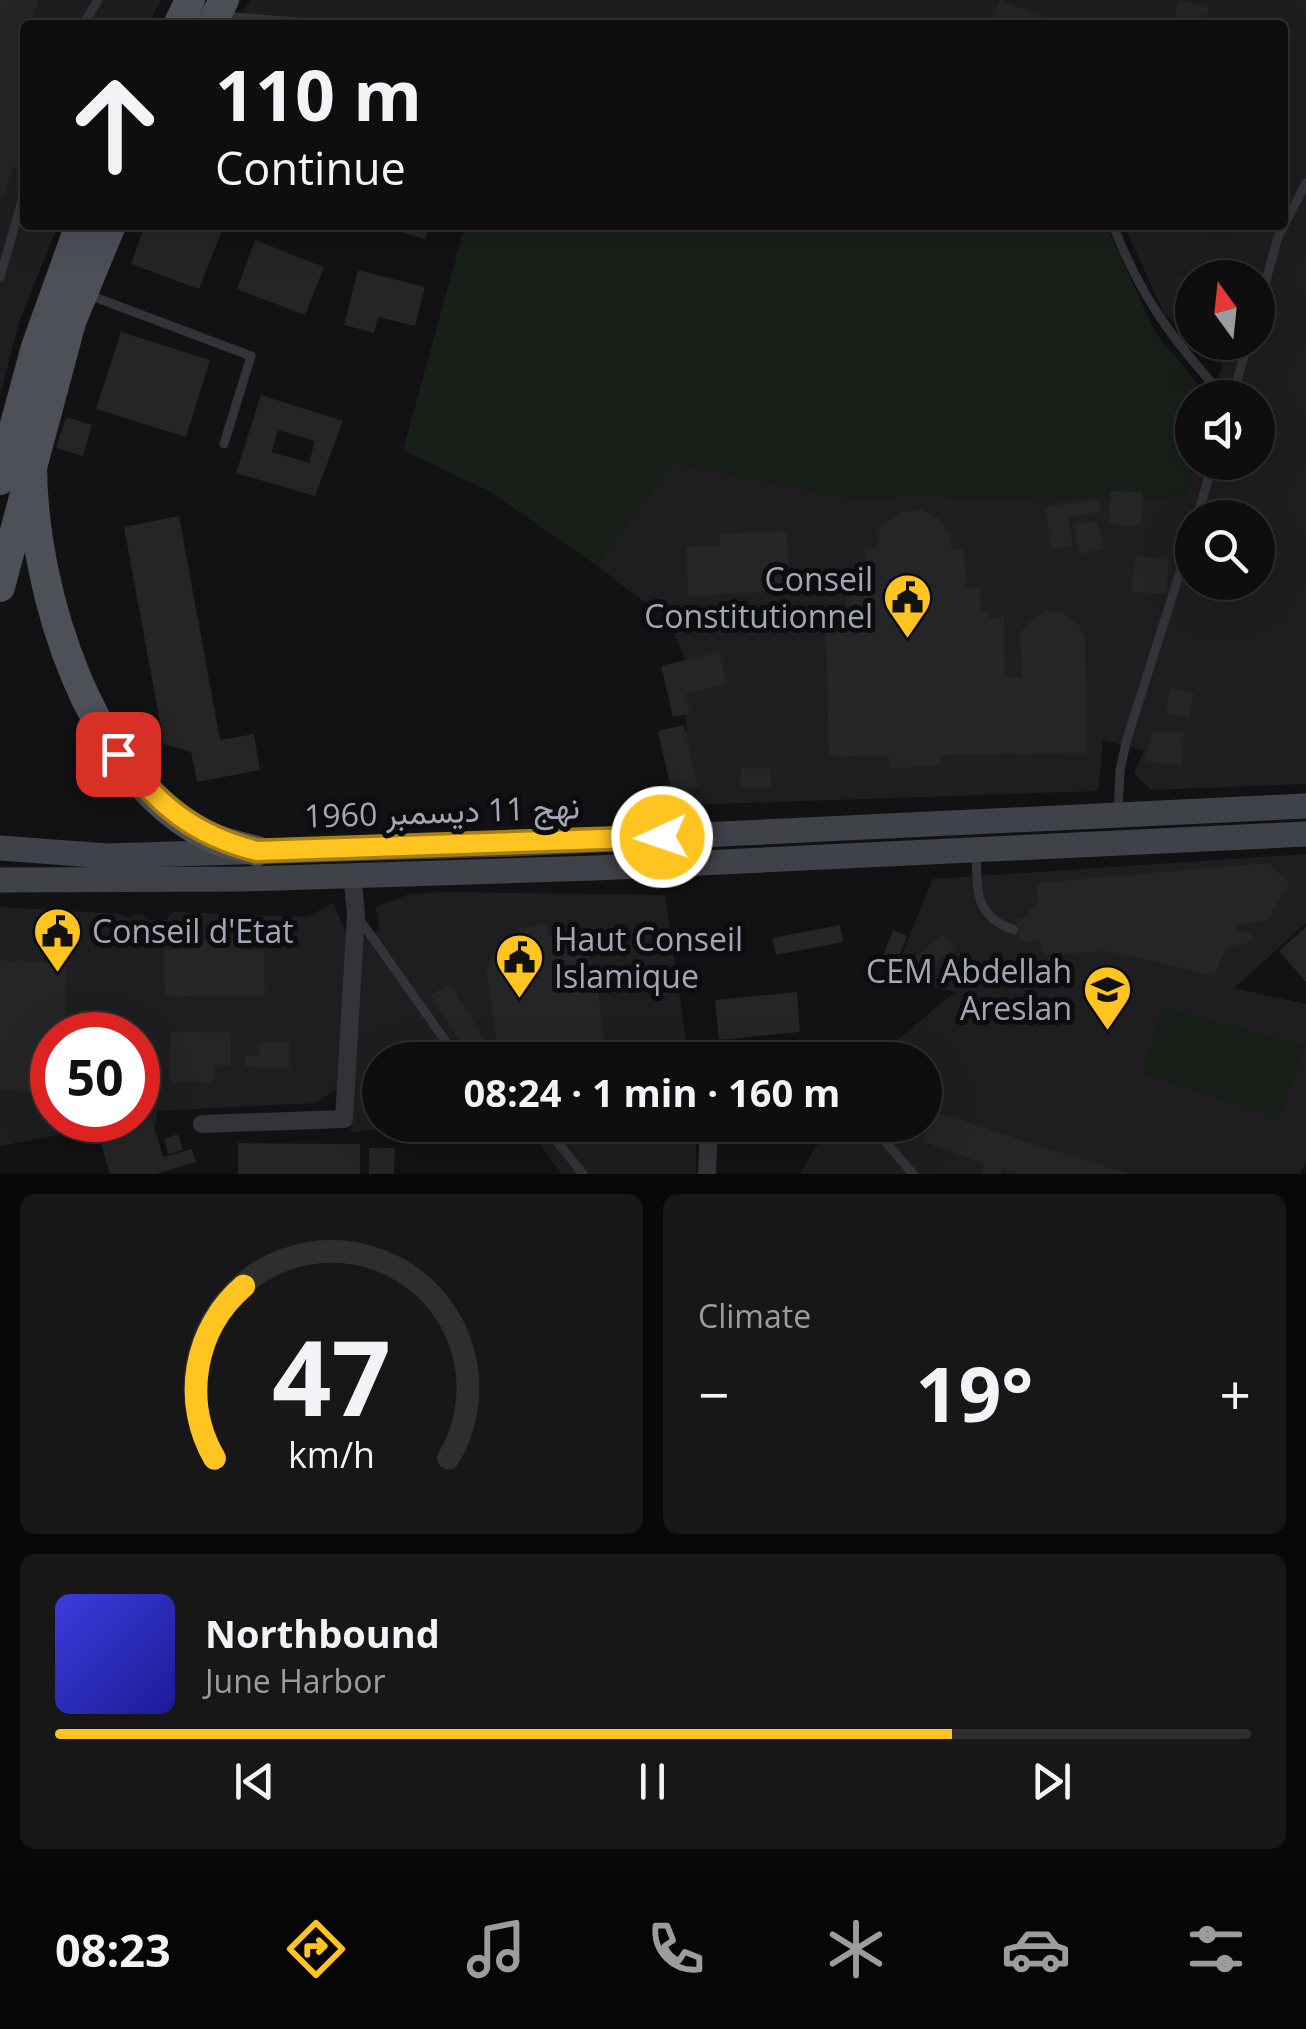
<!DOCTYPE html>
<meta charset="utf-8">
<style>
:root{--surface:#0e0e0f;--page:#171718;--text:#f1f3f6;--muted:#9b9c9e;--line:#2e2e2f;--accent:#ffc41f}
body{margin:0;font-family:"Open Sans",Vazirmatn,sans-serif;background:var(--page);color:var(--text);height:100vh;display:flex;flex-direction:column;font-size:38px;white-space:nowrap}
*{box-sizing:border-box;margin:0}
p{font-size:32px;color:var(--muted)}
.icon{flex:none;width:55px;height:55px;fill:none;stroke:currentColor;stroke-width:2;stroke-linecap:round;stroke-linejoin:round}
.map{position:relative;height:1174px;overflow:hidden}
.details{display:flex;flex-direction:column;gap:20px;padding:20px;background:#080808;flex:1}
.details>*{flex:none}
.banner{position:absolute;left:20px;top:20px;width:1268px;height:210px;border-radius:10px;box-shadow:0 10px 40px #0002,0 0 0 2px var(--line);background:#0e0e0f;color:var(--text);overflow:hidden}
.needle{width:65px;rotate:345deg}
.fabs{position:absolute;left:1175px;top:260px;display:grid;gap:20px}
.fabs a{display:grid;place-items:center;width:100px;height:100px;border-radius:50%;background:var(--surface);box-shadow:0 10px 40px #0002,0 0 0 2px var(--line);font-size:50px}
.speed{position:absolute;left:30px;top:1012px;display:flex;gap:20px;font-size:50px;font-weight:700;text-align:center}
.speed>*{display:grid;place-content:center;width:130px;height:130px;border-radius:50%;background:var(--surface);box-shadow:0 10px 40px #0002,0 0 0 2px var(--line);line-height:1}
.speed .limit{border:15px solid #d22;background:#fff;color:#111}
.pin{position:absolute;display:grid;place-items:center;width:85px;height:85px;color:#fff;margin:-42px;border-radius:20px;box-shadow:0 5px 15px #0006}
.me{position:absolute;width:110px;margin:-55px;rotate:267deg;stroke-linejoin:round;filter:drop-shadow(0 0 8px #0008)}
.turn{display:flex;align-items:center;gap:35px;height:210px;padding:0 30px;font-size:45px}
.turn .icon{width:130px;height:130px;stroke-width:2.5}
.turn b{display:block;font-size:70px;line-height:85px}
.big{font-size:75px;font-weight:700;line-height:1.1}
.details .tile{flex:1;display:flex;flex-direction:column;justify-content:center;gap:15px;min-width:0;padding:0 35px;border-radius:15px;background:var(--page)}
.details .dial{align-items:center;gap:0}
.dial svg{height:260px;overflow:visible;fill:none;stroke:var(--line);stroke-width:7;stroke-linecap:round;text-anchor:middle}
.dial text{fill:var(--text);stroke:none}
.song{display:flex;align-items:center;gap:30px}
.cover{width:120px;height:120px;border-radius:15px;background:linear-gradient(135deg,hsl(240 70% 55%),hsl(240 70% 35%))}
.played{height:10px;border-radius:5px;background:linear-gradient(90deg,var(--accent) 75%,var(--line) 75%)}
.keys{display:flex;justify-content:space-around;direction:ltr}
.heat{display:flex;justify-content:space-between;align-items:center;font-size:55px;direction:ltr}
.details .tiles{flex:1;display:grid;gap:20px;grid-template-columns:1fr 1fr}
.tile:last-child{grid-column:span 2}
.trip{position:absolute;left:362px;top:1042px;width:580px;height:100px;border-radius:50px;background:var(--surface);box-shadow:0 10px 40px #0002,0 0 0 2px var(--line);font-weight:700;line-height:100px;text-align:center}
.tabs{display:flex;height:160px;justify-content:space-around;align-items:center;background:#060606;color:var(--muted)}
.tabs .icon{width:70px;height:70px}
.tabs .active{color:var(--accent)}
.tabs b{font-size:45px;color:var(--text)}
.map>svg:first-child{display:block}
</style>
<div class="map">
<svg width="1306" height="1174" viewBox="0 0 1306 1174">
<rect width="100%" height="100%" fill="#121214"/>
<g fill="#1e1e21" fill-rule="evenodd">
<path d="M0,0H161L148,25H25V225H58L20,319L0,395Z"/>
<path d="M251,0H1306V784L1151,790L1134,773L1144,750L1103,740L1098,791L686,805V660L667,619L596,565L672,463L861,501L919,493L966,500L1187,496L1193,463L1258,462V398L1209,397L1223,364L1198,343L1258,342V278H1192V338L1164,313L1124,225H1282V25H234ZM1192,518H1258V582H1192Z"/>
<path d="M1306,854V923L1234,988L1306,1004V1162L1299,1174H800L829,1125H925V1060H873L955,992L892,978L933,879Z"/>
<path d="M445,892L665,895L689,1060H380V1125H431L351,1132L360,940L380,930L376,907L409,894Z"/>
<path d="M333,903L346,932L340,1086L316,1103L157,1111L156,1126L146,1134L99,1138L97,1128L0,1146V907L120,914L130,918L133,914H142L147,920H166L173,912L308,917ZM52,1035H138V1120H52Z"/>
<path d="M525,1125H696V1174H562Z"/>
</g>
<g fill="#181f19">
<path d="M465,225H1106L1155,332L1209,397L1192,398L1193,463L1188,496L966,500L919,493L861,501L672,463L596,565L492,493L403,450Z"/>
<path d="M1162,1007L1306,1046L1279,1118L1142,1074Z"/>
</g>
<g fill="#252528" fill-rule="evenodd">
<path d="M0,0H38L30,25H25L22,51L25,52V170L14,166L0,203Z"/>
<path d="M1000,0L1048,18L1046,25H990Z"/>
<path d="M1180,0L1209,8L1203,25L1174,17Z"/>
<path d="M145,225H224L199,289L131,264Z"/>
<path d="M377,225H429L425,239Z"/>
<path d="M255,240L324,267L305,315L237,289Z"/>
<path d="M358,270L425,287L415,326L378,317L374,333L344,325Z"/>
<path d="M121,332L210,360L186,437L96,409Z"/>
<path d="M261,395L343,421L315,496L236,473ZM278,430L315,441L309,463L272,452Z"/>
<path d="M66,417L92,425L83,456L56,448Z"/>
<path d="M1110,491L1142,492L1141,526L1109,525Z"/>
<path d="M1098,499L1100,512L1068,517L1073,546L1051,549L1045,507Z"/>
<path d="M922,509L939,519L950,535L952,549L964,550L966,587H980L981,610H988L989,618L1004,617L1005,678H1022L1020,633L1033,619L1047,611L1063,613L1078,623L1085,639L1086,753L941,755V766L889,768V756L829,757L826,622L840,621V614L848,613L846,594L867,592L865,549H878L879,531L886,521L901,513Z"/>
<path d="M179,516L220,740L254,734L260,770L197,782L191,752L164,744L124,527Z"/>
<path d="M1098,521L1103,549L1079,554L1074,525Z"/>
<path d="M787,531L789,591L688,596L686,547L720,545V534Z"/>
<path d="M1135,556L1169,559L1166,594L1131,592Z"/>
<path d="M719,652L727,684L686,694L690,714L673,717L661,666Z"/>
<path d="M1170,688L1194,693L1189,718L1165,713Z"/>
<path d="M684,725L698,788L672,794L658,731Z"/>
<path d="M1152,732H1184L1182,765L1145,761Z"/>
<path d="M741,768L771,769V787H740Z"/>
<path d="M1269,863L1290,883L1267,921L1234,925L1236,931H1251L1253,938L1249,943L1227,947L1214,976L1108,951L1043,955L1040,941L1020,942L1016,919L1029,917L1028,907H1038L1036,883Z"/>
<path d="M547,924L549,935L574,942L588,956L595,970L607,1060H499L486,968L493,954L503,945L520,939L519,928Z"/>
<path d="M840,925L843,942L776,955L772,938Z"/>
<path d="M1306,927V982L1279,951Z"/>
<path d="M893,930L907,936L895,967L881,961Z"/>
<path d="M943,934L955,948L920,976L909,962Z"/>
<path d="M241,940V950H264L265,995L165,997L164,950L192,949V941Z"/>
<path d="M0,960L67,963L64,1035H52V1093L0,1090Z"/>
<path d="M450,983L490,1049L471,1060L431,995Z"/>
<path d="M797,992L800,1032L719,1040L715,1000Z"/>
<path d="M171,1031L231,1033V1066L215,1065L214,1083L170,1082Z"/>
<path d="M260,1041L290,1042L289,1069L245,1066V1056H259Z"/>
<path d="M929,1110L1125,1173L1124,1174H1017L1002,1169L1001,1174H981L984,1163L924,1142Z"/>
<path d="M152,1120L163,1157L192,1149L196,1162L156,1174H110L99,1136Z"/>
<path d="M178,1134L183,1150L168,1154L164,1139Z"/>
<path d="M238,1143L360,1144V1174H238Z"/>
<path d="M369,1148H395L394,1174H369Z"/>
</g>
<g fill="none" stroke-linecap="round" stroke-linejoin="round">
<g stroke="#333339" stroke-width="9">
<path d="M224,16L335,25"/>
<path d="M83,25L98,0"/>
<path d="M1113,225C1141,298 1173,340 1225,398"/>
<path d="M0,277L25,190"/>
<path d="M89,295L251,356L224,444"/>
<path d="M1258,309L1278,237L1306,183"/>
<path d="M1232,398L1248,342"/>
<path d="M1197,518L1213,462"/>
<path d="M1118,814L1120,770L1127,739L1192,534"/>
<path d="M976,851C978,889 972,915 1014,930"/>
<path d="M360,920L459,1060"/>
<path d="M544,1125L583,1174"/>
<path d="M871,1125L913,1174"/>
</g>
<g stroke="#333339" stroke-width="18">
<path d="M202,1124L344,1119L356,914L352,874"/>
<path d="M707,1174L709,1125"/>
</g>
<g stroke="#404249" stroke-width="25">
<path d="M0,848L107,856L513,844L1306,806"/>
<path d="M0,880L243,879L595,868L1306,834"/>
</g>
<g stroke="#4e5058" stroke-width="30">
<path d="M178,25L190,0"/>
<path d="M211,25L224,0"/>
<path d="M32,466C33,591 89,781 213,838C226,844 242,847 257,851"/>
<path d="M0,480L36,347L80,225"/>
<path d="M0,587L71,322L111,225"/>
</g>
</g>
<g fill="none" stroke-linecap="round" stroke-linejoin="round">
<defs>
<path id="route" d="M118,754C159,805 193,835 257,851L662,837"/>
</defs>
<use href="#route" stroke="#a67f14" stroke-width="25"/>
<use href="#route" stroke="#ffc41f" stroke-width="18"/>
</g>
<defs>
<symbol id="civic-pin" viewBox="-11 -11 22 30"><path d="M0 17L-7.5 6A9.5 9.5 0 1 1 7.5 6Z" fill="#ffc41f" stroke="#0d0d0f"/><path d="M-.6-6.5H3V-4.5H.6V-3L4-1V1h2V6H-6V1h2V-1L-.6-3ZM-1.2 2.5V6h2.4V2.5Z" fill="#111"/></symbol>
<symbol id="school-pin" viewBox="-11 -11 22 30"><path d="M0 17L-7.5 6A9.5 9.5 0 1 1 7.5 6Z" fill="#ffc41f" stroke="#0d0d0f"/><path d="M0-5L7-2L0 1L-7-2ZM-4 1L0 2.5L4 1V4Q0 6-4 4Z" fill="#111"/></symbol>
</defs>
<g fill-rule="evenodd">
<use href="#civic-pin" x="880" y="570" width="55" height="75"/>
<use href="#civic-pin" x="30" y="904" width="55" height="75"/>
<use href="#civic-pin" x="492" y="930" width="55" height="75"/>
<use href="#school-pin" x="1080" y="962" width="55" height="75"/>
</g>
<g text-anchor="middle" stroke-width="10" stroke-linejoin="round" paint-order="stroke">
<g font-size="32" fill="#a2a7b6" stroke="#0d0d0f" text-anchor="end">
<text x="873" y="591">Conseil<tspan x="873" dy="37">Constitutionnel</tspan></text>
<text x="92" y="943" text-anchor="start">Conseil d'Etat</text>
<text x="554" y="951" text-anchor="start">Haut Conseil<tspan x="554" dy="37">Islamique</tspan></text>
<text x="1072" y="983">CEM Abdellah<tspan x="1072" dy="37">Areslan</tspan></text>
</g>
<g font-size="32" fill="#a2a7b6" stroke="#0d0d0f">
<text transform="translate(442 812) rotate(-2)" y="11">نهج 11 ديسمبر 1960</text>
</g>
</g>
</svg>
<div class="fabs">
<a><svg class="needle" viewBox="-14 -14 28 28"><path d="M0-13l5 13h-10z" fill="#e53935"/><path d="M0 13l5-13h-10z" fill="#9b9c9e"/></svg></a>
<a><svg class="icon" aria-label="sound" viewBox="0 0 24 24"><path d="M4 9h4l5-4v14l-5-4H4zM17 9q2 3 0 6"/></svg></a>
<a><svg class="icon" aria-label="search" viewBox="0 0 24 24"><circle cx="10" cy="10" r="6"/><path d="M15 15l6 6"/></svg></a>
</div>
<div class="speed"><div class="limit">50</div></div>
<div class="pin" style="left:118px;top:754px;background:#d93025"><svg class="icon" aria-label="arrive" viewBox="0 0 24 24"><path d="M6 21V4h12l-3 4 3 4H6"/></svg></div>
<svg class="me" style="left:662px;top:837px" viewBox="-20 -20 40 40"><circle r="17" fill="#ffc41f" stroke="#fff" stroke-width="3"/><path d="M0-11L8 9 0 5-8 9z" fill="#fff"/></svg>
<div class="trip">08:24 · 1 min · 160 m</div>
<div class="banner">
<div class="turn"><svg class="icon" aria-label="ahead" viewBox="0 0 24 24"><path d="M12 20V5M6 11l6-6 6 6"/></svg><div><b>110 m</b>Continue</div></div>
</div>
</div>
<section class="details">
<div class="tiles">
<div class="tile dial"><svg viewBox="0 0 100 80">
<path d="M14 69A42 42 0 1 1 86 69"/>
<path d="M14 69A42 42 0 0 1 23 16" stroke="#ffc41f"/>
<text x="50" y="56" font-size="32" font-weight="700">47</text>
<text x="50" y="72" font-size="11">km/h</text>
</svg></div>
<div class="tile"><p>Climate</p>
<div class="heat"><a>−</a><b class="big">19°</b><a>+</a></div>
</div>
<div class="tile">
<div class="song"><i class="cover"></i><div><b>Northbound</b><p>June Harbor</p></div></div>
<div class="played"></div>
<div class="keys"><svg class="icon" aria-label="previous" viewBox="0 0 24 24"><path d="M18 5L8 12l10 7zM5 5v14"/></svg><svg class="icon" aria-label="pause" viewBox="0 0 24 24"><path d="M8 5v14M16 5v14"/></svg><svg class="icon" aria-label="next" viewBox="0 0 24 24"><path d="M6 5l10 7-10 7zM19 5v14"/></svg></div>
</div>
</div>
</section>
<nav class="tabs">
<b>08:23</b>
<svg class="icon active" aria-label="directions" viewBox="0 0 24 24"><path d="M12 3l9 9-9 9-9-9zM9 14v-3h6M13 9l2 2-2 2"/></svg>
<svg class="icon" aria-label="music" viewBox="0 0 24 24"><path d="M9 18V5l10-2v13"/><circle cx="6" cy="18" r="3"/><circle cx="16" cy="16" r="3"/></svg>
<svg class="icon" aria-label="phone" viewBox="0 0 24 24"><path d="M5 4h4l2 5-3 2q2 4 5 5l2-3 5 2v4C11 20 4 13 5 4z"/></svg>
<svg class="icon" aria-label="climate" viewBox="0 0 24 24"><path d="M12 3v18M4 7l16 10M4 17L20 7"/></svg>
<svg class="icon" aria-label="car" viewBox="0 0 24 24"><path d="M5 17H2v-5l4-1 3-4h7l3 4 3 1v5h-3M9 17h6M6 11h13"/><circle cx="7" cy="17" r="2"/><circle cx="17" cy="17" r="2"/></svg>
<svg class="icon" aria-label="filters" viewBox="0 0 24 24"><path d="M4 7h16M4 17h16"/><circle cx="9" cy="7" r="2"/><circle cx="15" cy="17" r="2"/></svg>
</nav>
